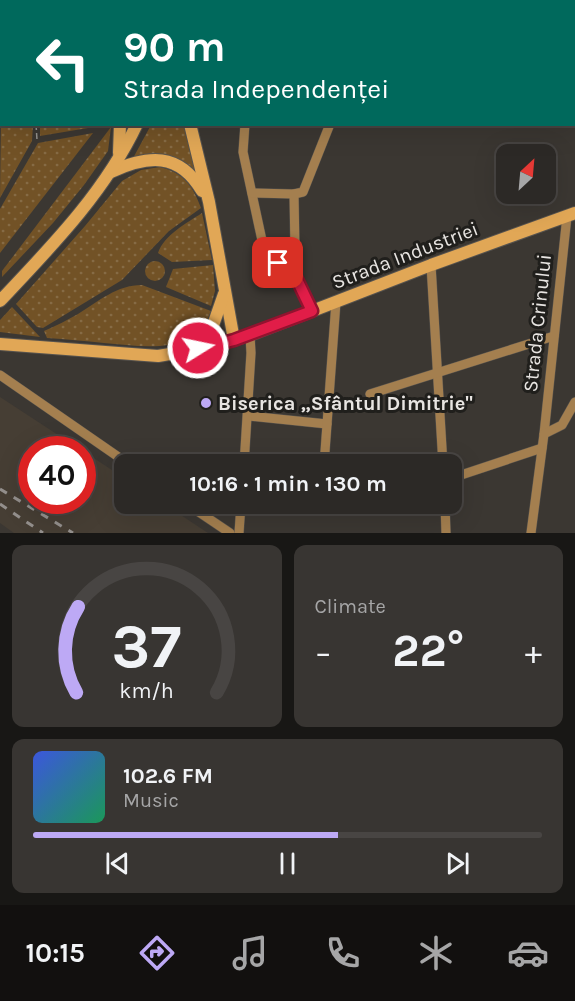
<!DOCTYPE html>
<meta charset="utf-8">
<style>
:root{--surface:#2c2926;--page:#383532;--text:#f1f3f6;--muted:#a6a6a7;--line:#484543;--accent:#bda9f5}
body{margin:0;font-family:Karla,sans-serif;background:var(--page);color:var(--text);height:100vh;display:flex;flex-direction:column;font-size:22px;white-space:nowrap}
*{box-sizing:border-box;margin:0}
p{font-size:20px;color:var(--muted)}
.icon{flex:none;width:33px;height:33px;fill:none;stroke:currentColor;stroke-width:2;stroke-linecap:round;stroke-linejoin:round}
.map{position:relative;height:533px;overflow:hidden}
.panel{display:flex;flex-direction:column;gap:12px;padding:12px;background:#181715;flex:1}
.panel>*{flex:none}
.banner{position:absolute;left:0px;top:0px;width:576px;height:126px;box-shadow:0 6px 24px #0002,0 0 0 2px var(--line);background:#00695c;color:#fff;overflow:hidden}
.needle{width:39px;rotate:26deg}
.buttons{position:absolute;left:496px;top:144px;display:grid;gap:12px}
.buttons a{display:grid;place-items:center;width:60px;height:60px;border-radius:12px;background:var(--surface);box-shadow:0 6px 24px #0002,0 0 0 2px var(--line);font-size:30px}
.speed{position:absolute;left:18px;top:436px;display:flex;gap:12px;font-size:30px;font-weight:700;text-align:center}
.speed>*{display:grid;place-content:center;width:78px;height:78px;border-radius:50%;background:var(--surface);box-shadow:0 6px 24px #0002,0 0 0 2px var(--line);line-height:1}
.speed .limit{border:9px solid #d22;background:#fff;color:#111}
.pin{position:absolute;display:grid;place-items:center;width:51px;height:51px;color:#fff;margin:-26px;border-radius:12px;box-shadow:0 3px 9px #0006}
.me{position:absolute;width:66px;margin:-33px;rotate:80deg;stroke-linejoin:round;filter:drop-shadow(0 0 4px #0008)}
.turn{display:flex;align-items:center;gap:21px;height:126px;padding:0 24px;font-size:27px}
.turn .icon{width:78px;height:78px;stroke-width:2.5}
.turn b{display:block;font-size:42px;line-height:51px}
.big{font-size:45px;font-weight:700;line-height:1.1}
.panel .card{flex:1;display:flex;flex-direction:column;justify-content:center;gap:9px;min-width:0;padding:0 21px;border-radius:12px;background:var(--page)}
.panel .dial{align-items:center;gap:0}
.dial svg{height:156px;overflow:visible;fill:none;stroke:var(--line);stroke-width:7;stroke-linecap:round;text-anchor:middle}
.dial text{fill:var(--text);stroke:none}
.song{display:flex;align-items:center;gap:18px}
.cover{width:72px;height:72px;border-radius:9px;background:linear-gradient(135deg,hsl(230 70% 55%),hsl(150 70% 35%))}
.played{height:6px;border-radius:3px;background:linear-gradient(90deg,var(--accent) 60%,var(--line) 60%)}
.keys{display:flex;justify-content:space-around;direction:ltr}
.heat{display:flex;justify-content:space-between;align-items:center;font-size:33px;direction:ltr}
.panel .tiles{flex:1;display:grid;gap:12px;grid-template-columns:1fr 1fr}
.card:last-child{grid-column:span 2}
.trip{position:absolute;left:114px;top:454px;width:348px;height:60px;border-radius:12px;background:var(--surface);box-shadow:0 6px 24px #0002,0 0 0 2px var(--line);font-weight:700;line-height:60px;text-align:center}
.dock{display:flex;height:96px;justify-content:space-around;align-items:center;background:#12100f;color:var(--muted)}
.dock .icon{width:42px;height:42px}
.dock .current{color:var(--accent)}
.dock b{font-size:27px;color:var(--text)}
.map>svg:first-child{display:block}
</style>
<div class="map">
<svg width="575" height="533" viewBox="0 0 575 533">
<defs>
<pattern id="park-dots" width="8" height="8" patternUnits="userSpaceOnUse" patternTransform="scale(1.5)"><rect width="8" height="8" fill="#725226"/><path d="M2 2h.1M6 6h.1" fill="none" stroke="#866b45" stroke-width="1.8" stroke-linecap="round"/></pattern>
</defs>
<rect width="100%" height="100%" fill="#3b3732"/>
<path fill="#463e34" d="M0,397L81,450H32V501H82L83,451L124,478V504H164L208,533H14L0,523Z"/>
<g fill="url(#park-dots)">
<path d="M1,116L2,124L33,125L32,141L0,198Z"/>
<path d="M40,124H106V125L40,136Z"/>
<path d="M151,125H186L199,177L188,168L132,160Z"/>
<path d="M111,127L108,151L84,185L53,223L2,277V271Z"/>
<path d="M93,133L0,253V209L38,143Z"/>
<path d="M160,167C184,173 193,186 201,208L169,231L122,280L43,328L37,327L16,304L85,226L122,181L141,170Z"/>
<path d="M202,213L212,260L172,262L158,253C164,235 187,223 202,213Z"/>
<circle cx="155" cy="271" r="10"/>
<path d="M213,265L215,291L211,306L166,287L173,269Z"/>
<path d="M142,285L211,311C195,357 142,346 104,343C85,341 66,339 47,338L44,331C56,326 67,320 78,314C99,301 117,285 142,285Z"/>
<path d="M12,307L40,337L0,332V320Z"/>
</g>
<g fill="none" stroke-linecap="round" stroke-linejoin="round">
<defs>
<g id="street">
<path d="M27,2L28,0"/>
<path d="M292,2V0"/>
<path d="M386,2L387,0"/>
<path d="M0,92L2,84"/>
<path d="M245,124L243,152L266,259L291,266L312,311"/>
<path d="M252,193L294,194"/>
<path d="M431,265L443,465"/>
<path d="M291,266L295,250L294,194L303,192L330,124"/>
<path d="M0,375L130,465"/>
<path d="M370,394L554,336"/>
<path d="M249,416L327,424"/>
<path d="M544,434L567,216"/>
<path d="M244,465L251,353L250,335"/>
<path d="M324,465L336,302"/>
<path d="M452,478L542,448"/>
<path d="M187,504L230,533"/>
<path d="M445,504L446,533"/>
<path d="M239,533L241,504"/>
<path d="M531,533L544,434L562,425L575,402"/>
</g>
<g id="secondary">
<path d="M449,0L452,2"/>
<path d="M186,2V0"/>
<path d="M574,71H575"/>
<path d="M0,99L2,98"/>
<path d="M190,124L209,202L234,340"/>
<path d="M119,153L120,124"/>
<path d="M111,172C148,155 179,152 202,191"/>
<path d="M0,301C51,247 105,192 137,124"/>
<path d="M0,344L158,356L206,348L250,335L431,265L575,213"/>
<path d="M196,350L211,331L224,294"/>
</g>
</defs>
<use href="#street" stroke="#57534e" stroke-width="10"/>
<use href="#secondary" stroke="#57534e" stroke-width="14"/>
<path stroke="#95928e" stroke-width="1.5" stroke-dasharray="6 3" stroke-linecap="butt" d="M36,124L37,140"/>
<use href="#street" stroke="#a47f4f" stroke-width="9"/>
<use href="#secondary" stroke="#e1a756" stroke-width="12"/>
<g stroke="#94908d" stroke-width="3" stroke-dasharray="8 8" stroke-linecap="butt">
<path d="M0,489L73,533"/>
<path d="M0,504L43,533"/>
</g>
</g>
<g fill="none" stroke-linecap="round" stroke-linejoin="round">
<defs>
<path id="route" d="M198,348L196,350L234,340L312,311L291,267L278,263"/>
</defs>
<use href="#route" stroke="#92132f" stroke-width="15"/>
<use href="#route" stroke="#e11d48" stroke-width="10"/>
</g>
<circle fill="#bda9f5" stroke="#201f1c" stroke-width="2" cx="206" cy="403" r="6"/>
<g text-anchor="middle" stroke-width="6" stroke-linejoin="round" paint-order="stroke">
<g font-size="20" fill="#e8e5e2" stroke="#201f1c">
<text transform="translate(405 255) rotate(-21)" y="7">Strada Industriei</text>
<text transform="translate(537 323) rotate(-84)" y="7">Strada Crinului</text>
</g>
<g font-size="20" font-weight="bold" fill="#e8e5e2" stroke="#201f1c" text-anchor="start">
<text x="218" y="410">Biserica „Sfântul Dimitrie"</text>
</g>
</g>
</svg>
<div class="buttons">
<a><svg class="needle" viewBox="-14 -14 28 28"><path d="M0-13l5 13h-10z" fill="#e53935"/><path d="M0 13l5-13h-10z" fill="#a6a6a7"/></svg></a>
</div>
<div class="speed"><div class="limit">40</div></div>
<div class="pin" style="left:278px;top:263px;background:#d93025"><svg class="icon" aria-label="arrive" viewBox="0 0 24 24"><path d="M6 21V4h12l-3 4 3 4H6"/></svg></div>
<svg class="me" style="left:198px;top:348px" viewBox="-20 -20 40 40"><circle r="17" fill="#e11d48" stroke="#fff" stroke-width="3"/><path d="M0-11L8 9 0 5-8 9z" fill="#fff"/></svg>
<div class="trip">10:16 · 1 min · 130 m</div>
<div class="banner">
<div class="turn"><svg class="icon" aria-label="left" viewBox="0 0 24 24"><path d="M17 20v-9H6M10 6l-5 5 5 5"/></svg><div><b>90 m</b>Strada Independenței</div></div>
</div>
</div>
<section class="panel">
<div class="tiles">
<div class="card dial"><svg viewBox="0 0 100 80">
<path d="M14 69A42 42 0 1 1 86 69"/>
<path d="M14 69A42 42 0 0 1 15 25" stroke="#bda9f5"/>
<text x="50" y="56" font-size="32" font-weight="700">37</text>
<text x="50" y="72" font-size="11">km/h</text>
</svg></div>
<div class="card"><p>Climate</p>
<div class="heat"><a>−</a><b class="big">22°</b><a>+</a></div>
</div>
<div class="card">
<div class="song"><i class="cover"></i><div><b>102.6 FM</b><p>Music</p></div></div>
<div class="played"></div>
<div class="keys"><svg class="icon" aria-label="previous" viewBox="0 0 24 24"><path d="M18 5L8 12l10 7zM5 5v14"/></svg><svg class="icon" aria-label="pause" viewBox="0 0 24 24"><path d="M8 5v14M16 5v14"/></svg><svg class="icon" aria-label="next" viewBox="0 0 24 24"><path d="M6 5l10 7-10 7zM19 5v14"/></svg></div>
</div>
</div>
</section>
<nav class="dock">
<b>10:15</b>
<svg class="icon current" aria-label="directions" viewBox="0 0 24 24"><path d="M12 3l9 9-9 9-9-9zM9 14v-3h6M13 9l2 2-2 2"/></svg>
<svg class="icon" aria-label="music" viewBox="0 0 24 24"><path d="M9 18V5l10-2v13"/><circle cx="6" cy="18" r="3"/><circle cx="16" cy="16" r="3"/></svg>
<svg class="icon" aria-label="phone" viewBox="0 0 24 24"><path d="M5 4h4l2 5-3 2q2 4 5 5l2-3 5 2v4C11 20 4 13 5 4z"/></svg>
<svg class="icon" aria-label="climate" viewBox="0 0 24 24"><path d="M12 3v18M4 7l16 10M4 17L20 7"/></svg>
<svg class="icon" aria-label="car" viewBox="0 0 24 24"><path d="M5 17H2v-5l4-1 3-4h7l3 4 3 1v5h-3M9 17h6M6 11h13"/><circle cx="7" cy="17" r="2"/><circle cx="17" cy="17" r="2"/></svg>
</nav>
